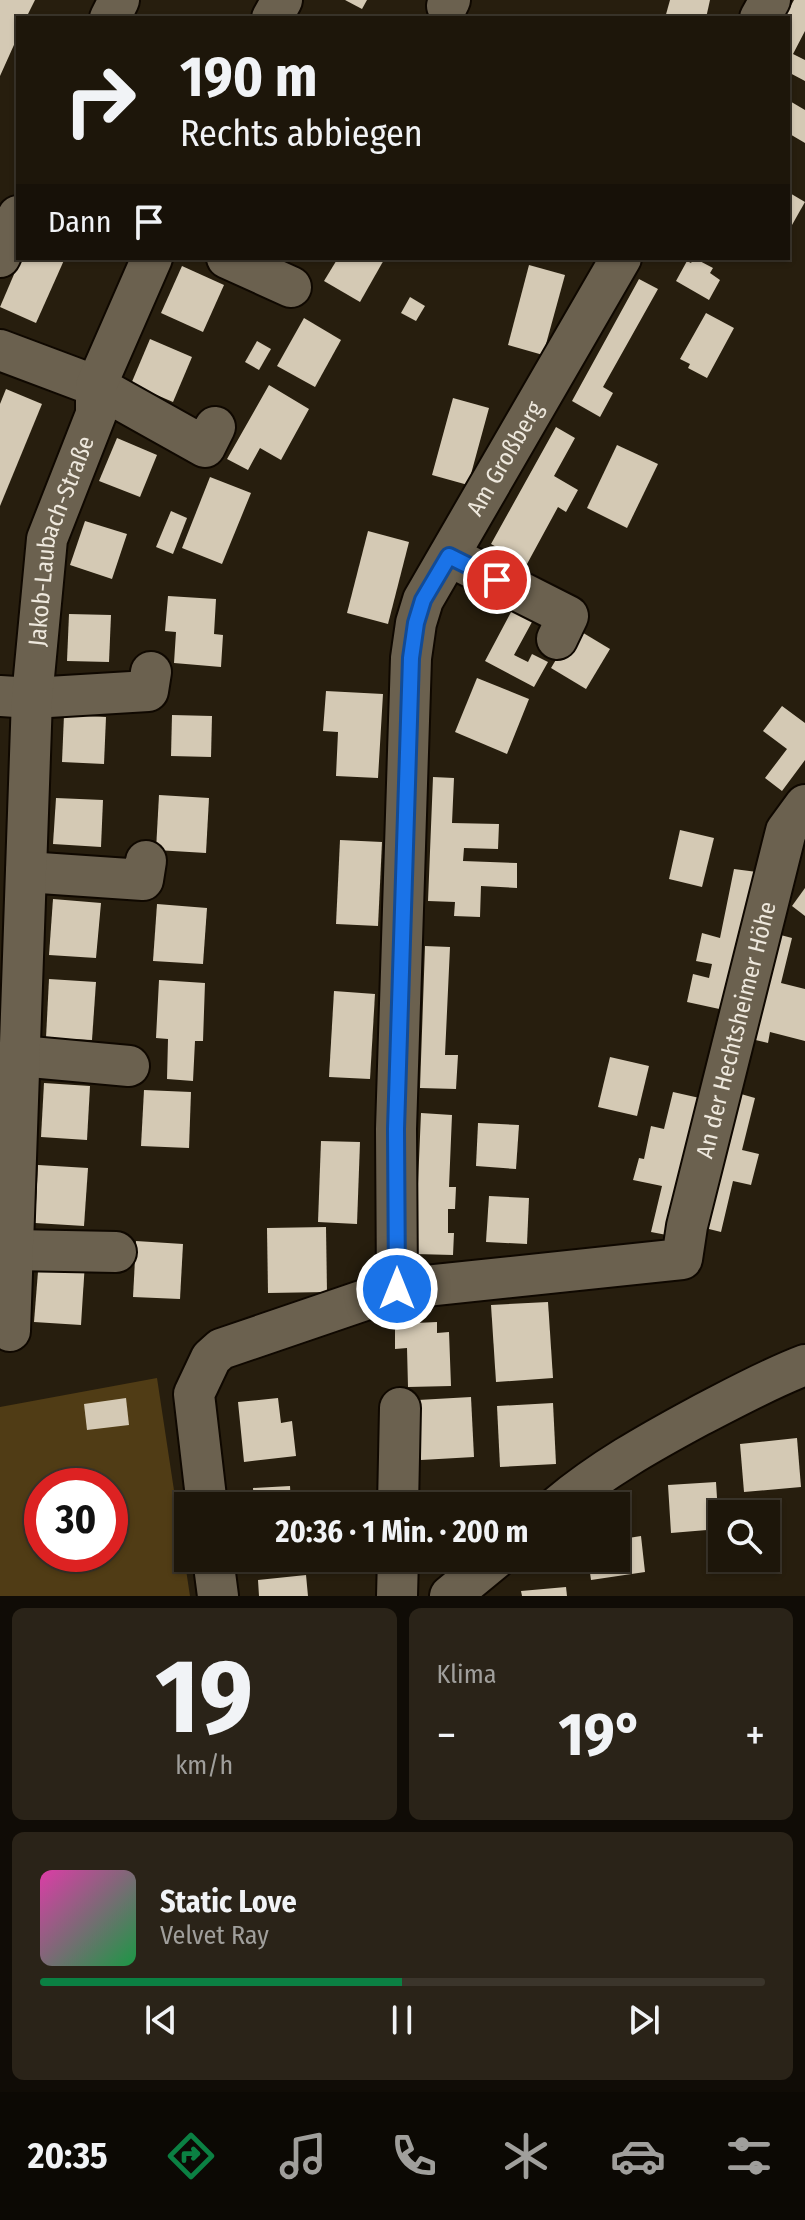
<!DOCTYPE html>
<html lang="de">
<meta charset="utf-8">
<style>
:root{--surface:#1d160a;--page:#2a2318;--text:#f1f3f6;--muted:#a09f9c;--line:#3b352b;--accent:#0b8043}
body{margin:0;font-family:"Fira Sans Condensed",sans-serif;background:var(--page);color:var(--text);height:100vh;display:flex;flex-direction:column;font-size:30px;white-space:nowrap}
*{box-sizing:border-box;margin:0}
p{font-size:26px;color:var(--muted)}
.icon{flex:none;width:44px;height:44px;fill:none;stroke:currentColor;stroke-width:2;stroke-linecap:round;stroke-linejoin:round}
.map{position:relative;height:1596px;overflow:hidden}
.details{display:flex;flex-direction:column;gap:12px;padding:12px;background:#100c06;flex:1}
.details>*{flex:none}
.banner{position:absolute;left:16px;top:16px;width:774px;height:244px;border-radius:0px;box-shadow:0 2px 6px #0004,0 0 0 2px var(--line);background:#1d160a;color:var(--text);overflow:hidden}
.controls{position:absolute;left:708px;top:1500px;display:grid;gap:16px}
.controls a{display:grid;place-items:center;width:72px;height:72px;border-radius:0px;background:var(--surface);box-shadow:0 2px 6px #0004,0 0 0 2px var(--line);font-size:40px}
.speed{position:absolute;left:24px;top:1468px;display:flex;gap:16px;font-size:40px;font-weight:700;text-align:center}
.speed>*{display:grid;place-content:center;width:104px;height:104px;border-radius:50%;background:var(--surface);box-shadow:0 2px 6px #0004,0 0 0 2px var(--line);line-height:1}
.speed .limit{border:12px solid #d22;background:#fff;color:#111}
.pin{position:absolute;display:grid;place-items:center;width:68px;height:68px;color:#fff;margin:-34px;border:4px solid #fff;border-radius:50%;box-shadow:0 2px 8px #0007}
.me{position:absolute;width:88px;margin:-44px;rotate:0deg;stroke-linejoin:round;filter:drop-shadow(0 0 6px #0008)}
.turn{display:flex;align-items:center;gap:28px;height:168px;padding:0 32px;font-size:36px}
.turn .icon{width:104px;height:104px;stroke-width:2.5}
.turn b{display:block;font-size:56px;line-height:68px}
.then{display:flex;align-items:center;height:76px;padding:0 32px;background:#0003;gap:16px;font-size:30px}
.big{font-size:60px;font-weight:700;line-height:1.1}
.details .card{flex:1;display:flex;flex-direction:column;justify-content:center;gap:12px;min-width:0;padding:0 28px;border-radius:12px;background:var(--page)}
.details .dial{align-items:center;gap:0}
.dial b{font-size:104px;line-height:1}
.song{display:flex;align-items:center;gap:24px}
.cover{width:96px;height:96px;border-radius:12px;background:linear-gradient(135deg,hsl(320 70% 55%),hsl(140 70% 35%))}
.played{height:8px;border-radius:4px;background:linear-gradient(90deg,var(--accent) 50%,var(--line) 50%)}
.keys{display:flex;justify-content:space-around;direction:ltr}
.heat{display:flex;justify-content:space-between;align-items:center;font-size:44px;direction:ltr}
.details .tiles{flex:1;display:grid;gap:12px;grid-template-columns:1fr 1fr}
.card:last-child{grid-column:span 2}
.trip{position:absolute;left:174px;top:1492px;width:456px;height:80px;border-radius:0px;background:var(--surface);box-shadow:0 2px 6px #0004,0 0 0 2px var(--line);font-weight:700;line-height:80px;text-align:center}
.tab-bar{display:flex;height:128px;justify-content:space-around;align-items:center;background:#0c0904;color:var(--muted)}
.tab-bar .icon{width:56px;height:56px}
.tab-bar .selected{color:var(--accent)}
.tab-bar b{font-size:36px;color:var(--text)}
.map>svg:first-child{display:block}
</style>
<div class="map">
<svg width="805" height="1596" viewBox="0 0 805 1596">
<rect width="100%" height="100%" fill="#271e0e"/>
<path fill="#503c15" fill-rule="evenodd" d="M157,1378L190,1596H0V1407ZM42,1486H110V1554H42Z"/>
<g fill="#d4c9b4">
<path d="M0,0H35L26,18H18V36L0,76Z"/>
<path d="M345,0H367L362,9Z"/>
<path d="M670,0H710L706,18H665Z"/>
<path d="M794,0H805V31L793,54L805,60V81L788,72V18H784Z"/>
<path d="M788,100L805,110V143L788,133Z"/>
<path d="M788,192L805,202L788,232Z"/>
<path d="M21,258H65L36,323L0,307Z"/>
<path d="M338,258H385L360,302L324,281Z"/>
<path d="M694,258L713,268L710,273L720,280L709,300L676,281L687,261L691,263Z"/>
<path d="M529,265L565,275L543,355L508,345Z"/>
<path d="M182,266L224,285L203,332L161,313Z"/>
<path d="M639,279L658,289L603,387L613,393L600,417L572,401Z"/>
<path d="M410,297L425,306L416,321L401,313Z"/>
<path d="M706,313L734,328L707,378L688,368L690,364L680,359Z"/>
<path d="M304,318L341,340L315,387L277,366Z"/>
<path d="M150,339L192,357L173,402L131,384Z"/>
<path d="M257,341L271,349L259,370L245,362Z"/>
<path d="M269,385L309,409L281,460L260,448L248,470L227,459Z"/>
<path d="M6,389L42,404L0,506V404Z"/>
<path d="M453,398L489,408L468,485L432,475Z"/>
<path d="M556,427L575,438L554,476L578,490L566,512L558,507L527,564L491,544Z"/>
<path d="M117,438L157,455L140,497L99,481Z"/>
<path d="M617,445L658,464L627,528L587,508Z"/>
<path d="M210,477L251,493L222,564L182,548Z"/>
<path d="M171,511L187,518L173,554L156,547Z"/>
<path d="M85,521L127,534L112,579L70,565Z"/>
<path d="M368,531L409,542L388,624L347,613Z"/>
<path d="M168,596L216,599L214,634L223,635L221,667L174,663L176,632L165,631Z"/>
<path d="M518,599L538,611L514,655L528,662L532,654L548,662L534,687L485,661Z"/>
<path d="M69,614L111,615L109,662L67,661Z"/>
<path d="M575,628L610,649L586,689L551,668Z"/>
<path d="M477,678L529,699L507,754L455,732Z"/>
<path d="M326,691L383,694L378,778L336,776L338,732L323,731Z"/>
<path d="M782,706L805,723V760L782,791L765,778L787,749L763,731Z"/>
<path d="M64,715L106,717L104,764L62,762Z"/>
<path d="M172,715L212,716L211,757L171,756Z"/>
<path d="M433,777L454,778L452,823L499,824L498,849L464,848L463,861L517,863V888L481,886L480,917L454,916L455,902L428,901Z"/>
<path d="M159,795L209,798L206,853L156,850Z"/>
<path d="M56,798L103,800L101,847L53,844Z"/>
<path d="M680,830L714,838L702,887L669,879Z"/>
<path d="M340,840L382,842L378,926L336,924Z"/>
<path d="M734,869L757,872L724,1010L687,1002L693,974L709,978L712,964L696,961L702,933L720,938Z"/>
<path d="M805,888V916L792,906Z"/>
<path d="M53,899L101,903L96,958L49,955Z"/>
<path d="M157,904L207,908L203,964L153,961Z"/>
<path d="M773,933L792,938L781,983L805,989V1041L770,1032L768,1043L747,1038Z"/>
<path d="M425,946L450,947L445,1055H458L456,1089L420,1088Z"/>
<path d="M49,979L96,982L92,1040L46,1038Z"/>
<path d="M159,980L205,983L203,1041H195L193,1081L167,1079L168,1039L156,1038Z"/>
<path d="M334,991L375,994L370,1079L329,1077Z"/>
<path d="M610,1057L649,1066L637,1116L598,1107Z"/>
<path d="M44,1083L90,1086L87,1140L41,1137Z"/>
<path d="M144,1090L191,1092L189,1148L141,1146Z"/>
<path d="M673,1092L704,1099L672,1236L651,1232L662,1186L633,1180L639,1158L644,1159L651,1126L664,1129Z"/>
<path d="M734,1092L755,1098L742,1150L759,1154L751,1185L733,1181L721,1232L701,1227Z"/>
<path d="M421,1113L452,1115L449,1187H456L455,1209H448V1233H454L453,1255L415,1254Z"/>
<path d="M478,1123L519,1125L516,1169L476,1166Z"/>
<path d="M321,1141L360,1142L357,1224L318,1222Z"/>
<path d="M38,1165L88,1168L84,1226L35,1223Z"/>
<path d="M489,1196L529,1198L527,1244L486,1242Z"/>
<path d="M326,1227L327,1292L268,1293L267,1228Z"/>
<path d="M136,1241L183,1244L180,1299L133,1297Z"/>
<path d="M39,1259L85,1262L81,1325L34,1322Z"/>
<path d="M548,1302L553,1378L496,1382L491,1305Z"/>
<path d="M437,1322V1333L449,1332L451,1386L408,1387L407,1348L395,1349V1324Z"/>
<path d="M471,1397L474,1457L421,1460L418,1400Z"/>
<path d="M126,1398L129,1425L87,1430L84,1404Z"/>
<path d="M278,1398L281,1423L292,1421L296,1456L244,1462L238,1402Z"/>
<path d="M553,1403L556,1464L500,1467L497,1406Z"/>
<path d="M797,1438L801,1487L744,1492L740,1444Z"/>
<path d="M716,1482L719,1529L671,1533L668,1485Z"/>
<path d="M290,1486L291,1506H254L253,1488Z"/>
<path d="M458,1491V1506H416V1492Z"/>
<path d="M641,1536L645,1572L591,1580L588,1558H616V1540Z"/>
<path d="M306,1575L308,1596H259L258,1580Z"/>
<path d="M566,1587L567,1596H522L521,1591Z"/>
</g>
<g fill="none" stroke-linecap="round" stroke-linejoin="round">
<defs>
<g id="minor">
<path d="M447,6L450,0"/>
<path d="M110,18L119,0"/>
<path d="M272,18L282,0"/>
<path d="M760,18L770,0"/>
<path d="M0,257L18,216"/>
<path d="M227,258L291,287"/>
<path d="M0,350L96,386L205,447L215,427"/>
<path d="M449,556L568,616L557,639"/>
<path d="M0,696L32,698L148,691L151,672"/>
<path d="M26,872L143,880L146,861"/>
<path d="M20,1056L129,1066"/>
<path d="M14,1250L116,1252"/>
<path id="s1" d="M397,1289L396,1129L411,658L416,623L423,600L621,258"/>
<path id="s2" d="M10,1331L32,698L47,539L96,414V386L152,258"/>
<path id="s3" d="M207,1506L194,1394L211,1358L221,1349L397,1289L682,1259L687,1226L786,831L805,805"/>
<path d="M398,1506L400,1408"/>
<path d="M558,1506C601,1470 649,1443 699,1416C734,1398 768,1379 805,1365"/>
<path d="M213,1558L218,1596"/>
<path d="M397,1596L398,1558"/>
<path d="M450,1596L496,1558"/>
</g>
</defs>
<use href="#minor" stroke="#0f0800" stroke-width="44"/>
<use href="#minor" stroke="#6b614f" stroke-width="40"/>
</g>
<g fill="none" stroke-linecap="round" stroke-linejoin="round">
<defs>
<path id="route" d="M397,1289L396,1129L411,658L416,623L423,600L449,556L497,580"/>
</defs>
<use href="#route" stroke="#114b97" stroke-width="20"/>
<use href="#route" stroke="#1a73e8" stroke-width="14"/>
</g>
<g text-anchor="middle" stroke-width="8" stroke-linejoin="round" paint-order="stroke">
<g font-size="24" fill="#eee8dd" stroke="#271e0e">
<text dy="8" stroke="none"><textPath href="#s1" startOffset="854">Am Großberg</textPath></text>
<text dy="8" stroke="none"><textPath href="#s2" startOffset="794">Jakob-Laubach-Straße</textPath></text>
<text dy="8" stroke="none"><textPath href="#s3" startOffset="874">An der Hechtsheimer Höhe</textPath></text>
</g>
</g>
</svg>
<div class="controls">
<a><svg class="icon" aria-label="search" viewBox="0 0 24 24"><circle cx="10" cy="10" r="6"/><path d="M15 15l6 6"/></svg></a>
</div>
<div class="speed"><div class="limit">30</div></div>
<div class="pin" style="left:497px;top:580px;background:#d93025"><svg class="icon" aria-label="arrive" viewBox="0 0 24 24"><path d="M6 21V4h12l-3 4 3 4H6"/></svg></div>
<svg class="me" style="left:397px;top:1289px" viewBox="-20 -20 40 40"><circle r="17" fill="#1a73e8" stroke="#fff" stroke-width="3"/><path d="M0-11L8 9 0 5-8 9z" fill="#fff"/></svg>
<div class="trip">20:36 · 1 Min. · 200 m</div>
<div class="banner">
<div class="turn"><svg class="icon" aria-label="right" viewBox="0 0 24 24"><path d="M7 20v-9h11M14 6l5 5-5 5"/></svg><div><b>190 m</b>Rechts abbiegen</div></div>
<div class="then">Dann<svg class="icon" aria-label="arrive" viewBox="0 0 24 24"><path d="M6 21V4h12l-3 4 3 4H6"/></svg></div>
</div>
</div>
<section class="details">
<div class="tiles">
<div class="card dial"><b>19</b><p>km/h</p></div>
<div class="card"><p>Klima</p>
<div class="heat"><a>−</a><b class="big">19°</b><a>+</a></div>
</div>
<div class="card">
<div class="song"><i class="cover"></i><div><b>Static Love</b><p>Velvet Ray</p></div></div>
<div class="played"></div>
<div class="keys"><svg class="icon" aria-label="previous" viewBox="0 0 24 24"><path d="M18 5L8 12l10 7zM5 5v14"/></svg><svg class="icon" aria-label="pause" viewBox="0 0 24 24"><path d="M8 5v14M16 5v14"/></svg><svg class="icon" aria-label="next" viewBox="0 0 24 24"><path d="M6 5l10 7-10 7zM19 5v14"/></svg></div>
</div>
</div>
</section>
<nav class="tab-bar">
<b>20:35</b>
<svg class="icon selected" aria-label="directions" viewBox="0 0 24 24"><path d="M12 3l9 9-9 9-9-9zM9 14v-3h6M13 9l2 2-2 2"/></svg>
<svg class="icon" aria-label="music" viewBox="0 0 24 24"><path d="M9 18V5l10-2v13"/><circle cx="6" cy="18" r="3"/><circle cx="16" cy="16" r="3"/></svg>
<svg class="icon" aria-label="phone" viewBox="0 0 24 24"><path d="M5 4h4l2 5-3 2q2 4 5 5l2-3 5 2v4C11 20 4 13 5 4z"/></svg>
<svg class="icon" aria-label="climate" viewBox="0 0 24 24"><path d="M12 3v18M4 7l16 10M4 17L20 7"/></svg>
<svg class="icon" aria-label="car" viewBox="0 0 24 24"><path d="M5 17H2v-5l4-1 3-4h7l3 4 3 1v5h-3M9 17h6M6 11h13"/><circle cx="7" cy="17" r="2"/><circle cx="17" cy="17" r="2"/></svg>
<svg class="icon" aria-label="filters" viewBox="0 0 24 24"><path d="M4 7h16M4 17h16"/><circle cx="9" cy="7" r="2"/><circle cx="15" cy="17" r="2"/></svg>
</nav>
